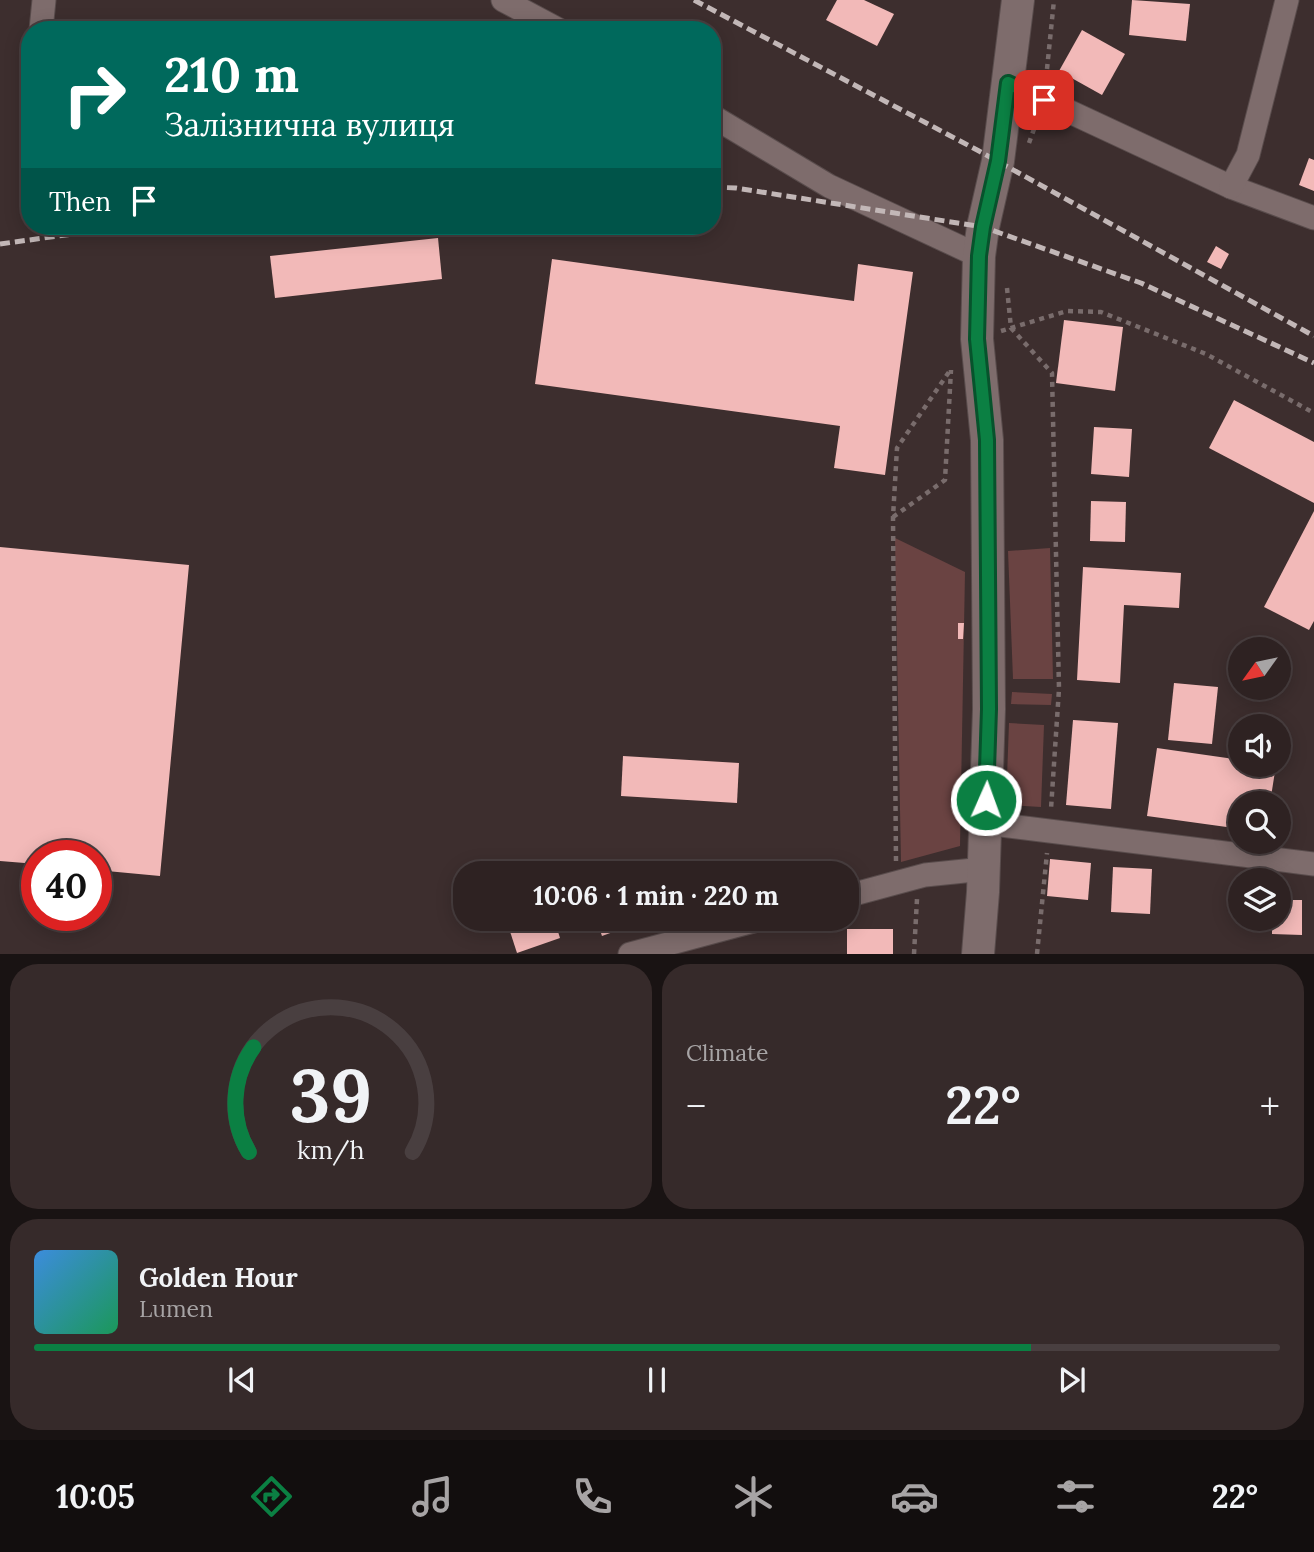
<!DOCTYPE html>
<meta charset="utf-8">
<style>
:root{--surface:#2e2222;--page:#362a2a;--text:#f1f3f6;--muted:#a7a4a5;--line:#493f40;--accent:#0b8043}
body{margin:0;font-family:Lora,serif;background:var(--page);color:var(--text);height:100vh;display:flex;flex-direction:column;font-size:26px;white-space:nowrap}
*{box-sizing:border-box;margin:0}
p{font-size:23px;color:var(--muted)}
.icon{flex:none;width:38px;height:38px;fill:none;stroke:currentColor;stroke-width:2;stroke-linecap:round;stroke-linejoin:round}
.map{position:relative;height:954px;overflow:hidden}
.sheet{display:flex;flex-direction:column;gap:10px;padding:10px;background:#191313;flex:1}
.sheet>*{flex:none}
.hud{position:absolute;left:21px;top:21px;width:700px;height:214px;border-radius:28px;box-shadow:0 4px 18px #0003,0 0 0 2px var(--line);background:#00695c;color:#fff;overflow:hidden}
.needle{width:46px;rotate:237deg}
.buttons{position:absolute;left:1228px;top:637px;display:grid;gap:14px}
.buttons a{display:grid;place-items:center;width:63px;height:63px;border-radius:50%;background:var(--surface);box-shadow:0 4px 18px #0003,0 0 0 2px var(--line);font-size:35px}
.speed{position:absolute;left:21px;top:840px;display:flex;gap:14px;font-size:35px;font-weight:700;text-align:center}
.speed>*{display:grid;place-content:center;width:91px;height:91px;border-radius:50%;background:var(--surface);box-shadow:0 4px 18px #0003,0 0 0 2px var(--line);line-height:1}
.speed .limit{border:10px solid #d22;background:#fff;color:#111}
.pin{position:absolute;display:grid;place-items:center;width:60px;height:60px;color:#fff;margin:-30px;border-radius:14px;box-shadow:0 4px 10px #0006}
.me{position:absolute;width:77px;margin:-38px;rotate:2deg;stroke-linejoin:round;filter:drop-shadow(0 0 5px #0008)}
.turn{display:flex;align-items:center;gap:24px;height:147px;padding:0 28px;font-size:32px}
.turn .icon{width:91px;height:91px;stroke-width:2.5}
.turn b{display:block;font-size:49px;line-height:60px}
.then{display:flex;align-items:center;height:66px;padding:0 28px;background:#0003;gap:14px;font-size:26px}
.big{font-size:52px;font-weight:800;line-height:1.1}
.sheet .widget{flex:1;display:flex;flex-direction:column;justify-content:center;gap:10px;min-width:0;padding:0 24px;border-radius:28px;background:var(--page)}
.sheet .dial{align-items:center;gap:0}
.dial svg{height:182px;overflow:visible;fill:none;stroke:var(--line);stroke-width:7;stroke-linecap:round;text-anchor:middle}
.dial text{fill:var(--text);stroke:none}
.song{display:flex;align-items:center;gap:21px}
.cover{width:84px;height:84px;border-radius:10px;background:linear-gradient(135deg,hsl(210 70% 55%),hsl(150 70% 35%))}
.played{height:7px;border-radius:4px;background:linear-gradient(90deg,var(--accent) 80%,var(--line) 80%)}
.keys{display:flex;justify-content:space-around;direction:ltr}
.heat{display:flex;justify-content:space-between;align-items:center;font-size:38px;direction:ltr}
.sheet .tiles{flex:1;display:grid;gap:10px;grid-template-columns:1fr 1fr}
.widget:last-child{grid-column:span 2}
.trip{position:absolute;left:453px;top:861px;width:406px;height:70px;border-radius:28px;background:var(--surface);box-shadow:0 4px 18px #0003,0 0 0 2px var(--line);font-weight:800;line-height:70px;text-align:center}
.dock{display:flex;height:112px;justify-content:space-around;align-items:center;background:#120e0e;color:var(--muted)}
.dock .icon{width:49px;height:49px}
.dock .active{color:var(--accent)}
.dock b{font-size:32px;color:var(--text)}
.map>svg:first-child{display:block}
</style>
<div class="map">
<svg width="1314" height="954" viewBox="0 0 1314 954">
<rect width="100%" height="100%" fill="#3d2e2e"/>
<g fill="#6a4342">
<path d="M895,538L965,572L960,846L901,862Z"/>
<path d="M1050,548L1053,679H1013L1008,551Z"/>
<path d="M1012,692L1052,694L1051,705L1011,704Z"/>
<path d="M1009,723L1044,725L1041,807L1006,805Z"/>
</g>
<g fill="#f2b9b8">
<path d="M837,0H864L894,14L877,46L826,20Z"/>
<path d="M1132,0L1190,4L1186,41L1129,35Z"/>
<path d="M1082,30L1125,54L1102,95L1059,71Z"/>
<path d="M1309,158L1314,160V191L1299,185Z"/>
<path d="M438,238L442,279L275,298L270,256Z"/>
<path d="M1216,246L1229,254L1221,269L1207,262Z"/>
<path d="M552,259L854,301L858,264L913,272L885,475L834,468L840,426L535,384Z"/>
<path d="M1064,320L1123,327L1115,391L1056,383Z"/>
<path d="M1234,400L1314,442V503L1209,448Z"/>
<path d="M1094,427L1132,429L1129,477L1091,474Z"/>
<path d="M1091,501L1126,502L1125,542L1090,541Z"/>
<path d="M1314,511V621L1309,630L1264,607Z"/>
<path d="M0,547L189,565L160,876L96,870V856H37V864L0,861Z"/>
<path d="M1083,567L1181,573L1179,608L1124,605L1120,683L1077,680Z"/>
<path d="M958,623H964L963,639H958Z"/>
<path d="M1174,683L1218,687L1212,744L1168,740Z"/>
<path d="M1073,720L1118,723L1111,809L1066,805Z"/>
<path d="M1157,748L1241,760V765H1276L1270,803H1241V829L1147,816Z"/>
<path d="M623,756L739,763L737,803L621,796Z"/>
<path d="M1050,859L1091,863L1088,900L1047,896Z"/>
<path d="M1113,867L1152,869L1150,914L1111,912Z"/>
<path d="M1279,900H1302V935L1272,934V919H1279Z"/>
<path d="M506,919H554L560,938L517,953Z"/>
<path d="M596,919H649L602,936Z"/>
<rect x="847" y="929" width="46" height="25"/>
</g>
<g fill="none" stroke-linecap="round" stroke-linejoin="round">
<defs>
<g id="street">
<path d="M503,0L559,30"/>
<path d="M41,30L44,0"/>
<path d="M1008,83L1231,187L1314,218"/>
<path d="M712,116L829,186L979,256"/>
<path d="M1231,187L1248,155L1287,0"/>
<path d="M985,823L1314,864"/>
<path d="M847,896L925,875L984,869"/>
<path d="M630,954L761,919"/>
</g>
<path id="secondary" d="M978,954L983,892L989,709L987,440L977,339L979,256L983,227L998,161L1018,0"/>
</defs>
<use href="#street" stroke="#594c4c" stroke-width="25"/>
<use href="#secondary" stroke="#594c4c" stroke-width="34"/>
<g stroke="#796c6c" stroke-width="4.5" stroke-dasharray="5 5" stroke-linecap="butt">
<path d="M1046,79L1054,0"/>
<path d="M1029,143L1038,118"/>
<path d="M1007,288L1011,328L1052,373L1059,689L1051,809"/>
<path d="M1001,331L1067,311L1101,312L1206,354L1314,413"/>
<path d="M893,517L945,480L951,370"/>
<path d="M896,861L893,517L897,448L951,369"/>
<path d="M914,954L917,899"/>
<path d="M1037,954L1047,853"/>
</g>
<use href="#street" stroke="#7e6c6c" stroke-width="23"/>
<use href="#secondary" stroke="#7e6c6c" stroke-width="32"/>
<g stroke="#c2b7b7" stroke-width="5" stroke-dasharray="10 5" stroke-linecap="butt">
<path d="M694,0L979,151L1314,336"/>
<path d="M712,187L736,188L983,227L1141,283L1314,363"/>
<path d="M0,244L131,226"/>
</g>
</g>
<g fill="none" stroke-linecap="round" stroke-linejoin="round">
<defs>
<path id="route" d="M986,800L989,709L987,440L977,339L979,256L983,227L998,161L1008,83L1044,100"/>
</defs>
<use href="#route" stroke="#07532c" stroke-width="18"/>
<use href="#route" stroke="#0b8043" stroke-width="12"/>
</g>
</svg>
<div class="buttons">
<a><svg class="needle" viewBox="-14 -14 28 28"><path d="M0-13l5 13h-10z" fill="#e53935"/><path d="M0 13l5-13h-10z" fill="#a7a4a5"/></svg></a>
<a><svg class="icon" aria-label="sound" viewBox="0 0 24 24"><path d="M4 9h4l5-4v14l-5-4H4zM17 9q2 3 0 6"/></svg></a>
<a><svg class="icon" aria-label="search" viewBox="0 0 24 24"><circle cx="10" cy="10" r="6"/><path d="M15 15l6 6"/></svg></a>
<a><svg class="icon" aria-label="layers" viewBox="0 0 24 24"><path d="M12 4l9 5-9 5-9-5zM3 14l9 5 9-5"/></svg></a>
</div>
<div class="speed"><div class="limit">40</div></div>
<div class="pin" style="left:1044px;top:100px;background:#d93025"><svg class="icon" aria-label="arrive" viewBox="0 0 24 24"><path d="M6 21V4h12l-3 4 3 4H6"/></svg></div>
<svg class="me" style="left:986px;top:800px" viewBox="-20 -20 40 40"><circle r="17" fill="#0b8043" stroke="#fff" stroke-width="3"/><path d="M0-11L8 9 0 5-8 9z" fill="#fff"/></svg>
<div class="trip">10:06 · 1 min · 220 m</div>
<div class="hud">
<div class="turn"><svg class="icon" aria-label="right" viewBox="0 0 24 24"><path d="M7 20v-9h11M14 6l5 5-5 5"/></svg><div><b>210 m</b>Залізнична вулиця</div></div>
<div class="then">Then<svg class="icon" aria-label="arrive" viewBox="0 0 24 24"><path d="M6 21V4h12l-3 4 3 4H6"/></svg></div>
</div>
</div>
<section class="sheet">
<div class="tiles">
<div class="widget dial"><svg viewBox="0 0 100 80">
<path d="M14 69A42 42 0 1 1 86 69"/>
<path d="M14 69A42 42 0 0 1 16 23" stroke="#0b8043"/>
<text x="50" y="56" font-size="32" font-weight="700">39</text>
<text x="50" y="72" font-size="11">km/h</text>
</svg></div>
<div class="widget"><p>Climate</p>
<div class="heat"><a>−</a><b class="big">22°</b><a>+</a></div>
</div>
<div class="widget">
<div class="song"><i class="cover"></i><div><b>Golden Hour</b><p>Lumen</p></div></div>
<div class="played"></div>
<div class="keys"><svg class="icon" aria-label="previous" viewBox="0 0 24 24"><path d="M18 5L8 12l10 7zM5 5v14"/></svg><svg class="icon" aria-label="pause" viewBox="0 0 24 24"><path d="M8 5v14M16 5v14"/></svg><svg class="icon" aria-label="next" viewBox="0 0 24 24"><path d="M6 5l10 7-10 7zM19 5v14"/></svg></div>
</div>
</div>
</section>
<nav class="dock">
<b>10:05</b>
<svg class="icon active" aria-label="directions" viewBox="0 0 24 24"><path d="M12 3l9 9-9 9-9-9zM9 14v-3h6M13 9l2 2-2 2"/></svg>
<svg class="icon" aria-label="music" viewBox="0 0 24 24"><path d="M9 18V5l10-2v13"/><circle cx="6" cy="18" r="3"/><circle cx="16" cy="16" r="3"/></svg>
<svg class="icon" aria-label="phone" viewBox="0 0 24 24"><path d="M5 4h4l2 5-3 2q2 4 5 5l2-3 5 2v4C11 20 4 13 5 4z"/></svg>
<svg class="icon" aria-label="climate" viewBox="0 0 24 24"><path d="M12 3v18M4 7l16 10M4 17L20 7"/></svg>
<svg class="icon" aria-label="car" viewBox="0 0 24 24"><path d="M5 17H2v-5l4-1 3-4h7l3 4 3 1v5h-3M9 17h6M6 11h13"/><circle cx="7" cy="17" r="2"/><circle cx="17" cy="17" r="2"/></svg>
<svg class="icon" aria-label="filters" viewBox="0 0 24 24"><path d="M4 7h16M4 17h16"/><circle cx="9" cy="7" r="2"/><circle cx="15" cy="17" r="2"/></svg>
<b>22°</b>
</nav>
